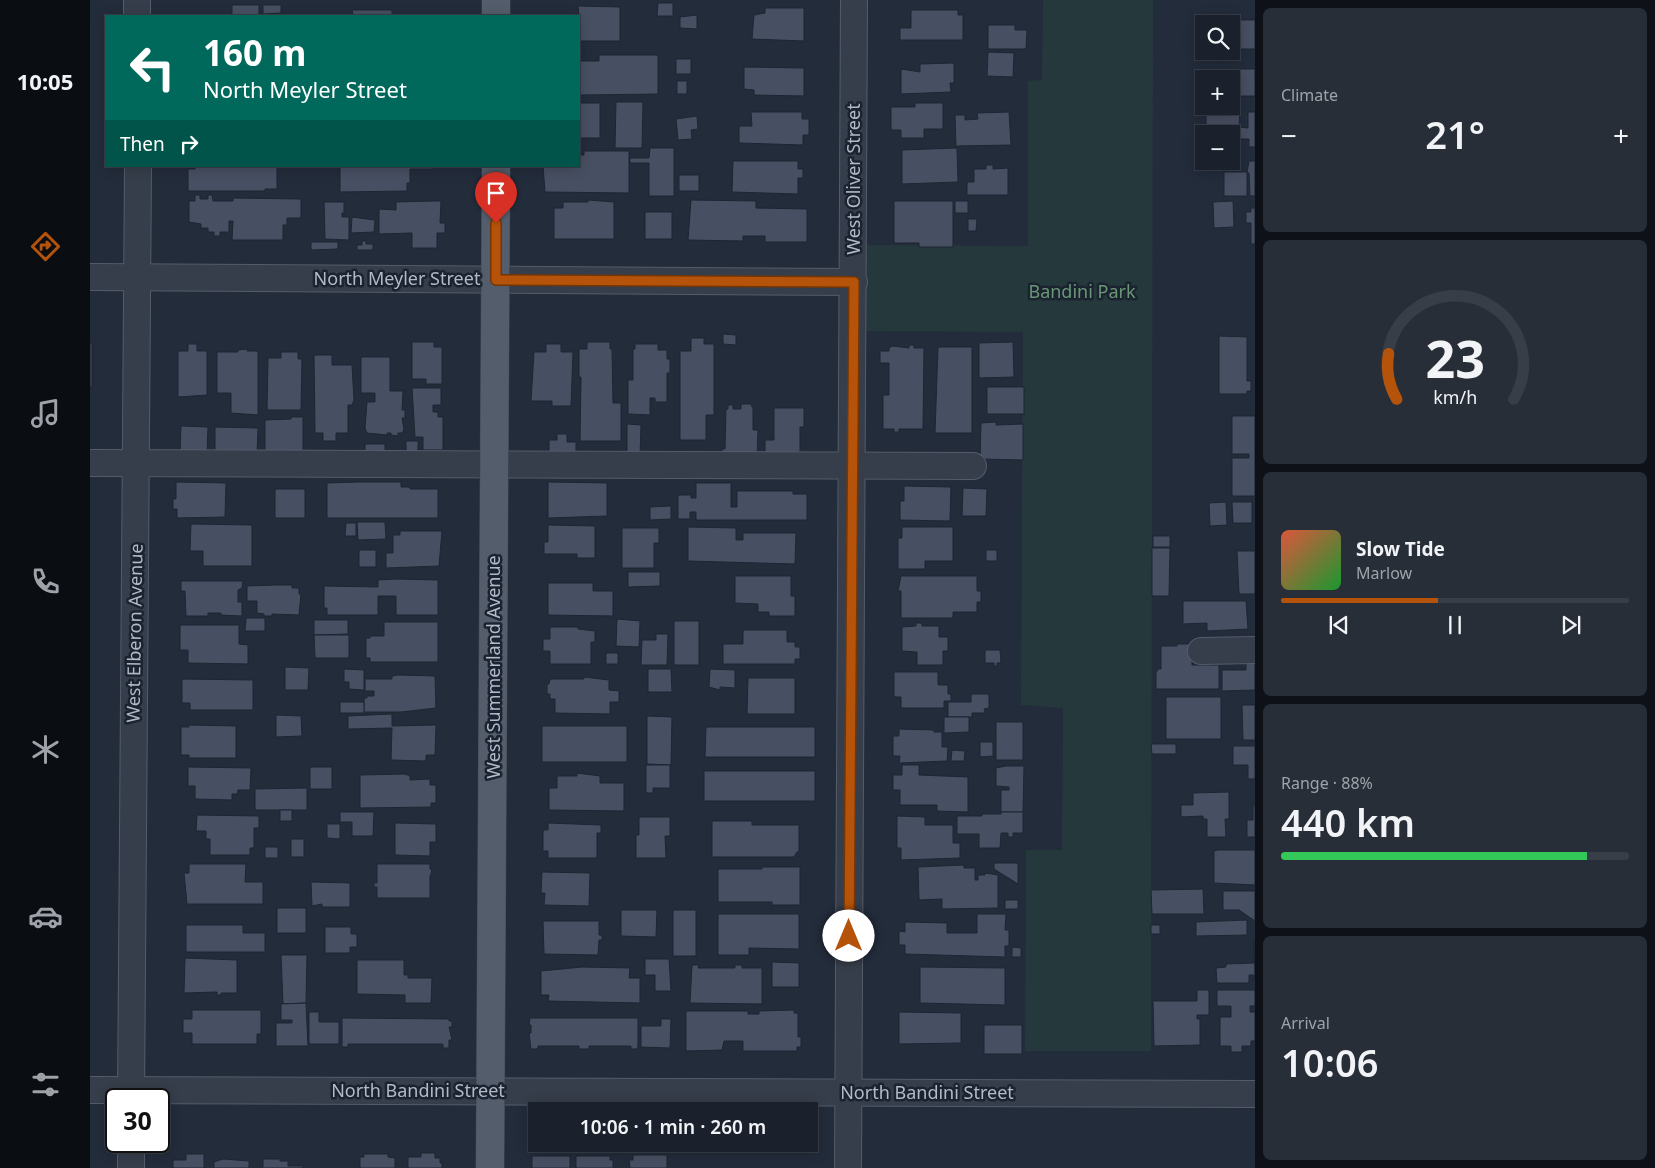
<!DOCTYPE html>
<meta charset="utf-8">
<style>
:root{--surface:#1a212c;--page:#272e38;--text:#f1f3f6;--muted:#9fa3a9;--line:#383e48;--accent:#b45309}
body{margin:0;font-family:"Noto Sans",sans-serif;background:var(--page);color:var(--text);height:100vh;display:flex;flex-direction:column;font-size:19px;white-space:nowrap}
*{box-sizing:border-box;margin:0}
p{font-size:16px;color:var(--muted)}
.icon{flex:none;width:28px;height:28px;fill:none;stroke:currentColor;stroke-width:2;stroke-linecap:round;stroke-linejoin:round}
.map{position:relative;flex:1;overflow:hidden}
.side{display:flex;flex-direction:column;gap:8px;padding:8px;background:#0e1218;width:400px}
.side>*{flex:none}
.guide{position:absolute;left:15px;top:15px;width:475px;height:152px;border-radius:0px;box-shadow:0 2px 12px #0003,0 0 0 1px var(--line);background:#00695c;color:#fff;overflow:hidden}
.fabs{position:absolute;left:1105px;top:15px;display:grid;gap:10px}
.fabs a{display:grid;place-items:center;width:45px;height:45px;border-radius:0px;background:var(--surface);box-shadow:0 2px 12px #0003,0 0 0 1px var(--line);font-size:25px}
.speed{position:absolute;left:15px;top:1088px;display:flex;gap:10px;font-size:25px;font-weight:700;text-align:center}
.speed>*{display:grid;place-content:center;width:65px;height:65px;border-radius:50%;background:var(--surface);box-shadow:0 2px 12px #0003,0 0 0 1px var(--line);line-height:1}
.speed .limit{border:2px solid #111;border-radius:8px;background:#fff;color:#111}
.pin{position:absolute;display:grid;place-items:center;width:42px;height:42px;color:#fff;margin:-51px -21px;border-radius:50% 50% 50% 0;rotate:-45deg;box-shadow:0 0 5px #0007}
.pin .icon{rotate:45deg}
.me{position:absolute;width:55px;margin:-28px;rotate:0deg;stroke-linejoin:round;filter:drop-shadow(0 0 4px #0008)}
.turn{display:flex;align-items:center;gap:18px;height:105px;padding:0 15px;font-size:22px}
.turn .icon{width:65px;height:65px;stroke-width:2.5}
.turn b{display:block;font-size:35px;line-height:42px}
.then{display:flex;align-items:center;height:48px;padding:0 15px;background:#0003;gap:10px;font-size:19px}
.big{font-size:38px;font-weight:600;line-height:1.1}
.side .widget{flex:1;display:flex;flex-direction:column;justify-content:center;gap:8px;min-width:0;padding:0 18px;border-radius:8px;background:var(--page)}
.side .dial{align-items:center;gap:0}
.dial svg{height:130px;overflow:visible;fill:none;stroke:var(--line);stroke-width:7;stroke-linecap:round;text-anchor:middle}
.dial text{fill:var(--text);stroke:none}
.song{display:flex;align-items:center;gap:15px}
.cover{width:60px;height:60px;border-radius:8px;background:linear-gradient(135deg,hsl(10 70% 55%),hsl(130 70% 35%))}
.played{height:5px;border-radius:2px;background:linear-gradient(90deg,var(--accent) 45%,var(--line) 45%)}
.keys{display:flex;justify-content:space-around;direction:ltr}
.heat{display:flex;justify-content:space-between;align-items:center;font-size:28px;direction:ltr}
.charge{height:8px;border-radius:4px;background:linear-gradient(90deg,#34c759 88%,var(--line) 0)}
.trip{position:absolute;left:438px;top:1102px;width:290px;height:50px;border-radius:0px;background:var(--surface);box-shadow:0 2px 12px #0003,0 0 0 1px var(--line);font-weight:600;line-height:50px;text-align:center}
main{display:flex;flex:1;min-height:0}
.menu{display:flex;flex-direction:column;width:90px;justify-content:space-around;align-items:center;background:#0a0d12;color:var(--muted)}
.menu .icon{width:35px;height:35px}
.menu .selected{color:var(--accent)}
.menu b{font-size:22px;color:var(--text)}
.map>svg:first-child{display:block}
</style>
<main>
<nav class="menu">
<b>10:05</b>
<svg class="icon selected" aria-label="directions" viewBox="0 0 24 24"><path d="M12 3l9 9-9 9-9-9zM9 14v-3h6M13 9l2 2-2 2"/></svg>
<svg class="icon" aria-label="music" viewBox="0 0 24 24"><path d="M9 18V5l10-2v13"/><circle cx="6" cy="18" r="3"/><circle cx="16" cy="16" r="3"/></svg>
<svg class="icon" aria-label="phone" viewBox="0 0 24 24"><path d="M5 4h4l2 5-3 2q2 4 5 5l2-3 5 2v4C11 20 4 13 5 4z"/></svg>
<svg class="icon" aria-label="climate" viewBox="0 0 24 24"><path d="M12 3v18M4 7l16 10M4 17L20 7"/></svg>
<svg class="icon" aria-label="car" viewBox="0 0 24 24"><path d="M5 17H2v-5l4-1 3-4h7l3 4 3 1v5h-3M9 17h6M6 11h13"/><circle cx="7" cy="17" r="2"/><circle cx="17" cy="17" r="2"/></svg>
<svg class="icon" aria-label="filters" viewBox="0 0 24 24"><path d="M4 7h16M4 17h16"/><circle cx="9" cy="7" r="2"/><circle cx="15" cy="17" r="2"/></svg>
</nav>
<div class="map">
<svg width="1165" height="1168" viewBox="0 0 1165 1168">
<rect width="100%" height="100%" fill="#232c3b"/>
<path fill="#25383c" d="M953,0H1063L1061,1051H935L936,850H972L973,708L931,705L933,332L767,331V245L938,246V81L952,80Z"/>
<g fill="#474f62" stroke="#1e2532">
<path d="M568,3H583V16H567Z"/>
<rect x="142" y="5" width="27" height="11"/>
<path d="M173,5H191V13L173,14Z"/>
<path d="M488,6L530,7V41H489V16H484H489Z"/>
<path d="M675,8H714V41L662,39L664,15L675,13Z"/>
<path d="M262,10H302V16H245L263,15Z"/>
<path d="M821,10H868V15H873V40H810V28H821Z"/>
<path d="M607,15V29L590,28V17Z"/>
<path d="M1148,20H1165V49H1148V46H1141V26H1148Z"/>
<path d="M898,25H925V30H937L936,49H898Z"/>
<path d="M898,52L924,53L923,77L897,76Z"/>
<path d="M509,55H568V94L489,95V61H509Z"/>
<rect x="586" y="59" width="15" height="15"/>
<path d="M864,63V83H860L861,92L811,94V69L830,72V64Z"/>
<path d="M654,67L714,68V96L664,95V90L654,89Z"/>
<rect x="1147" y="69" width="18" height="27"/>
<path d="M1106,71H1132V79H1114V96L1106,97Z"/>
<rect x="587" y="81" width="10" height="13"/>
<path d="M526,102H553L552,148H525Z"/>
<rect x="489" y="103" width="21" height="35"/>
<path d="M825,103H853V129H834V138H811V130H801V107H825Z"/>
<path d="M1116,106L1150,108L1149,127L1158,128V112H1165V147H1159V139H1141V134H1114V139L1106,140V129H1116Z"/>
<path d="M661,112H712V119H719V135H713V145L649,143V126H662Z"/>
<path d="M919,112L921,145L866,146L865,115H875V120L888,119L887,113Z"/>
<path d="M607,116L608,129L601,130L602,139L588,140L586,119Z"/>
<path d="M560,148H584V196H559V163H540V158H559Z"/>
<path d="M867,148L868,182L812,184V150Z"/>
<path d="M494,151H539V193L455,192L453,166H489V155H494Z"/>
<path d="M643,161H708V169H713V178H708V194L642,192Z"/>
<path d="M1159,161H1165V196H1160L1159,173H1157Z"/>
<path d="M896,165H903V169L918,168V195H877V182H884V169H896Z"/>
<path d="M105,166H187V189H175V191H98V169H105Z"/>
<path d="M250,166H344V169H320V183H317V191L250,192Z"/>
<rect x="1134" y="172" width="23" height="24"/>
<rect x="589" y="175" width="20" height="16"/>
<path d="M105,195H110V199H118V195H122L123,201H143V198L211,199V218H197V225H193V240H142L143,221H139V232H130V236H124V232H118V228H111V224L99,222V201H105Z"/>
<path d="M498,200L524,202V239H464V208H473V202H498Z"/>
<path d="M601,200L666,201V208L717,209V242H675V236H653V241L598,240Z"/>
<path d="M343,201H351L350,223H355V233H347V248H322V233L289,234V209L306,210V202Z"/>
<path d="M804,201H863V247H829V243H804Z"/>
<rect x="865" y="201" width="13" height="12"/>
<path d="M1143,201L1144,227L1124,228L1123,202Z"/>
<path d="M234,202H254V213H252V217H259V240L235,239Z"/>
<path d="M1161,208H1165V244H1161V223H1156V212H1161Z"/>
<rect x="555" y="212" width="27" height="27"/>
<path d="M262,217L285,220L284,232L261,233Z"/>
<path d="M878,219H887L886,231H878Z"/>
<path d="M272,241H276V244H283V250H267V245H272Z"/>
<path d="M221,242H248V249L221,250Z"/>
<path d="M633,334L646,335V345L633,344Z"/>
<path d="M1129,336L1157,337V381H1161V391H1157V394H1129Z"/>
<path d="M601,338H614V344H624V415H616V440H590V351H601Z"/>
<path d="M322,342H344V347H352V384H336V379H322Z"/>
<path d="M497,342H520V349H522L523,403H531V441H490L491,377H489V349H497Z"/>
<path d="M923,342L924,377L889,378V343Z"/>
<rect x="0" y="343" width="2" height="44"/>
<path d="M98,344H107V351H117V395L88,397V351H98Z"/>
<path d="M456,344H471V352H483L481,406H462V401H441L444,352H456Z"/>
<path d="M545,344H568V350H577V359H580V373H577V402H565V398H560V415L538,414V380H543V349H545Z"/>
<path d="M819,345H824V348H834L833,429H809V432H804V429H793V395H799V363H790V351H799V348L802,346L819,348Z"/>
<path d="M848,347H882V433H845Z"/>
<path d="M157,349V351H168V415L141,413V393H127V352H148V350Z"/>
<path d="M191,352H208V359H212L211,410H177L178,358H191Z"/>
<path d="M224,355H242V365H262L264,400L262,405H258V433H246V441H233V433H225Z"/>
<path d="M271,357H300V391H313L312,410H315V418H312L314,430L312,433H308V436L301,435V433H297V435L277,433L275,428L277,402H285V393H271Z"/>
<rect x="897" y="387" width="37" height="27"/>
<path d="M322,388H351V405H343V412H348V417H353V450H333V437H325Z"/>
<path d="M651,404H661L663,409V430H668L667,458L632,459V449H635L636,409H638V405H643V409H651Z"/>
<path d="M684,408H714V427H710V452H706V458L675,457V440H684Z"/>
<path d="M1142,416H1165V496H1142V458H1159V454H1142Z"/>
<path d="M201,417H213V452H175V420L201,419Z"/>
<path d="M906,422V425L933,424V460L890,459L891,423Z"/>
<path d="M537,424L551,425L550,457H537Z"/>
<path d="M91,426L118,427L117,454L90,453Z"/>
<path d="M125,427L168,428L167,454L125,458Z"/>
<path d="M467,434H477V442H486V459H459V440H467Z"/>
<path d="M316,441H328V451H339V461L316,462Z"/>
<rect x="275" y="444" width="20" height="14"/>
<path d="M86,482L136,483L135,517L87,518V509H83V499H86Z"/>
<path d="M268,482H311V487H320V489H348V518H237V483Z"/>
<path d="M458,482L517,483V516L458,518Z"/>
<path d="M606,483H641V507H647V491H703V494H717V520H606V512H600V519H588V495H601V498H606Z"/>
<path d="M814,486L861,487L860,521L810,520V501H814Z"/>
<path d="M873,488L897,489L896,516H872Z"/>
<rect x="185" y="489" width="30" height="29"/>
<path d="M1136,502L1137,525L1120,526L1119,503Z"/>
<path d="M1142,502H1162V523H1143Z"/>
<path d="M581,506V519L560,520V507Z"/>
<path d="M267,522H295L296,539L268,540Z"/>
<path d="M256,523H266V536H255Z"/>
<path d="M101,524L162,525V566H113V551H100Z"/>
<path d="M458,525L505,526V558H487V554H454V542H458Z"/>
<path d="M598,527L646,528V540H653V533H706L705,564L598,561Z"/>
<path d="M812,527H863V561H835V569H808V538H812Z"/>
<path d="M532,528H569V543H564V568H532Z"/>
<path d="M310,531H352L349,566L296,568V553H303V535H310Z"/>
<rect x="1063" y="536" width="17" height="11"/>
<path d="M1062,548H1080L1079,596H1062Z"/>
<rect x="269" y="550" width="17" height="17"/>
<rect x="896" y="550" width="11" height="11"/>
<path d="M1147,551H1165V594H1149Z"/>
<path d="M538,572H570V586L538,587Z"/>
<path d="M645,576H701V596H705V616H679V612H668V604L645,603Z"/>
<path d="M811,576H887V591H891V602H887V612H863V618H811V591H808Z"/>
<path d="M306,579L348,580V615H306V596H288V615H237V608H234V586L288,587V580Z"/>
<path d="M91,581H153L152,588L148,590V602H152V616L131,615V613H118V616H96L95,591H91Z"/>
<path d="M458,583H503V591H523V616L458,615Z"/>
<path d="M186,585H202V588H209V594H211L209,615L182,614V616H174V614L167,613V601H157V586Z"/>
<path d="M1093,601H1156L1158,629L1117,631V623L1093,624Z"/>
<path d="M156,618H175V631H155Z"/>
<path d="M527,619L550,621L549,647L526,646Z"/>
<path d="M224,620H258V634L224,635Z"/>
<rect x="584" y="621" width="25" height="44"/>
<path d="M294,622H348V662H280V658H276V638H280V636H294Z"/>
<path d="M826,623H832V626H849V637H858V651H853V665H827V652L812,651V627L826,626Z"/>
<path d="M90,625H149V644L158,645V664L98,663V650H90Z"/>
<path d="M460,627H488V629L505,631V642H501V664H460V651H453V639H460Z"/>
<path d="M653,630H697V642H705V647H710V659H705V664H633V644H653Z"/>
<path d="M566,634H578L577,665H551L552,640H566Z"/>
<path d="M224,635H259V658H225Z"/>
<path d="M1087,644H1102V665H1129V689H1066V673L1068,669H1071V646H1087Z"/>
<path d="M895,650H910L911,663H907V666H904V663H895Z"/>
<rect x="516" y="653" width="12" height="11"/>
<path d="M1165,654V690L1132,691V670H1156V660Z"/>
<path d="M195,667L219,668L218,690H195Z"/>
<path d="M254,669L274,670V690L259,689V682H254Z"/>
<path d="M558,669H581L582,692H558Z"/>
<path d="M620,669L645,670V688L630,687V690L619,687Z"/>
<path d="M804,672H848V685H858V694H861V701H854V708H811V697H804Z"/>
<path d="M308,675L345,676L346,708L311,712H274V698H277V696H284V691H275V679H302V676Z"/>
<path d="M494,677L519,680V690L529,691V702H520V714L465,713V699H460V694H457V684H459L460,679H494Z"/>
<path d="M658,678H705V714H657Z"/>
<path d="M92,679L163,680V710H100V703H92Z"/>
<path d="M881,694H899V708L894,709L895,713H882V717H858V702H881Z"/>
<rect x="1076" y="697" width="55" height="42"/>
<rect x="250" y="702" width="24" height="11"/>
<path d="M1152,705H1165V740H1153Z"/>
<path d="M302,714V726L346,725L345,755H336V761L301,760L302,728L258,729V716Z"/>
<path d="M186,715L211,716L212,736L186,737Z"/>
<path d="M557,716L582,717L581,765L557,764Z"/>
<path d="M854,717H879V732L854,733Z"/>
<rect x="906" y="722" width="27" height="38"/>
<path d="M99,725L146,726V758H99V755H91V727H99Z"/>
<rect x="452" y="726" width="85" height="36"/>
<path d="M616,727H725V757H615Z"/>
<path d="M809,729L844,730V732H852V747H858L857,761L809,763L810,756H803V736H809Z"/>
<path d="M890,742H903V756L890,757Z"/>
<path d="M1061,744H1086V754H1062Z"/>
<path d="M1143,746H1165V779H1158V765H1143Z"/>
<path d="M862,750L875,751L874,761H861Z"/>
<path d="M556,765H580V788H563V793H556Z"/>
<path d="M812,765H829V775L878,777V812L847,811V805H810V790H803V775H812Z"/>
<path d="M916,766H934L933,812H911V790H919V787L906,786V768Z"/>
<path d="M98,767L161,768L160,790H148L147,794H142V800L105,799V786H98Z"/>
<rect x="220" y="767" width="22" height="22"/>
<rect x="614" y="771" width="111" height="30"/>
<path d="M487,773L510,776V783H534V811L459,810V788H467V776H487Z"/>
<path d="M315,774L320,776V780L340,779V785H346V803H341V807L270,808V775Z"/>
<path d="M217,788V810H165V789Z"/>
<path d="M1139,792V819H1135L1136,837H1117V819H1113V816L1091,817V805H1103V793Z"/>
<path d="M1163,805H1165V837H1157V820H1163Z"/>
<rect x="190" y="810" width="12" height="11"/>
<path d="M250,812H284L283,836H262V822H250Z"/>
<path d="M911,812H933V833H923V837H918V833H911L910,848H889V834H867V816H892V814H911Z"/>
<path d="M107,815L169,816V828H164V848H160V855H120V839H116V831H106Z"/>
<path d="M807,816L835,817V825H863V843H870V858L811,860V848H807Z"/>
<path d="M549,817H580V836H575L576,858H546V835H549Z"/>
<path d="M622,821H662V825H709V852H707L704,857H622Z"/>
<path d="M305,823L346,824V842H340V856L305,855Z"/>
<path d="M458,823L511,825V833H507V858H458V851H453V830H458Z"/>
<path d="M237,824H250V839L237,838Z"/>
<rect x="201" y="839" width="13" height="18"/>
<rect x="175" y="847" width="13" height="11"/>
<path d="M1128,850H1165V885L1124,883V851Z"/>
<path d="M904,863H928V884L904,869Z"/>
<path d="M99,864H156L155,882H173V904H97L94,873H99Z"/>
<path d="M287,864H340V869L342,870L340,877V898H287V887H284V883H287Z"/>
<path d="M874,865V868H885V880H888V875H895V873L908,875V908L852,909V899L829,900L828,867Z"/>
<path d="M672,867H710V905H682V902H628V869H672Z"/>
<path d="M452,872L500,873L499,906L454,905L455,893H451Z"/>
<path d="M221,882L260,883V907H232V904L222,906Z"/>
<path d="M1113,889L1114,914H1062L1061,890Z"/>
<path d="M1133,891H1165V921L1149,910H1133Z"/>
<rect x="915" y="900" width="13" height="9"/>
<rect x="187" y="908" width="29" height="25"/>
<path d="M531,910H567L566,937L531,936Z"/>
<rect x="583" y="910" width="23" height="46"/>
<path d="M628,914H709V949L659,948V955H628Z"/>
<path d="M887,914H916L915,930H919V946H915V957L815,954V945H809V931L815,932V922L857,923V933H887Z"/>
<path d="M1157,920V935L1106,936V922Z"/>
<path d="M453,921H509V935H512V940H509L508,955L454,954Z"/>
<path d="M96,925H153V933H175V952H96Z"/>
<rect x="1061" y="925" width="9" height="9"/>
<path d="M235,927H261V934H267V947H260V953H235Z"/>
<path d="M1164,941L1165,980L1164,975H1159V983H1127L1126,968L1136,967V964L1164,963Z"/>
<path d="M922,947L931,948V957H922Z"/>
<path d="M191,955H217L216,1003L193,1004Z"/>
<path d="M95,958L147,960V993H131V995H127V992L94,993Z"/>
<path d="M555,959H579L581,991H565V975H555Z"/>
<path d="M267,960H314V975H318V978H342L341,1003H315V995L267,994Z"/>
<path d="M682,962L709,963V987H682Z"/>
<path d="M602,965H609L608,968H645V965H652V968H672V1004L600,1003Z"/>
<path d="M492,967L540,968L539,978H550V1003L458,1001L459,995H451V971Z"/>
<path d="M830,967L915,968V1005L830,1003Z"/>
<path d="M1107,990H1119V1015H1107V1019H1110V1045L1064,1046L1063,1001H1107Z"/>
<path d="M1127,990H1165V1006H1160V1012H1165V1041H1161V1046H1152V1052H1141V1046H1130V1017H1141V1006H1127Z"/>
<path d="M216,1003L218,1046H186V1023H202V1020H191V1004Z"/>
<path d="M102,1010H171V1034H167V1044H102V1033H93V1019H102Z"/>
<path d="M704,1010V1013H708V1037H711V1047H707V1051H653V1041H634L632,1050L596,1051V1011H658V1014H669V1011Z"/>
<path d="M219,1012H229V1022H249V1044H219Z"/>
<path d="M809,1012L871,1013V1043L809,1044Z"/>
<path d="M252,1018L359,1019V1021H362V1027H359L362,1040H359V1048H353V1044H258V1047H252Z"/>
<path d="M440,1018H548V1046L547,1049H541V1046H499V1049H489V1046H448V1049H441L439,1033H441V1025H439Z"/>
<path d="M571,1019H581L580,1048L551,1047V1026H571Z"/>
<rect x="894" y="1025" width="38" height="29"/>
<path d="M331,1153H345V1158H350V1163H352V1168H318V1157H331Z"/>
<path d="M96,1154H114V1168H83V1160H96Z"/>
<path d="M274,1154H298V1157L305,1158V1168H270V1157H274Z"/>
<path d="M543,1155H577V1168H540L539,1160H543Z"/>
<rect x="442" y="1156" width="38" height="12"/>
<path d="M486,1156H520V1160H523V1168H486Z"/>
<path d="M133,1159L159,1161V1168H124V1162Z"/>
<path d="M173,1159H190V1161H198V1166H213V1168H173Z"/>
</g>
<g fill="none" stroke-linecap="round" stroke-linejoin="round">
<defs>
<g id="minor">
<path d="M47,0V16"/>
<path d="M0,277L764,282"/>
<path d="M0,463L883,466"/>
<path d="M1111,651L1165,650"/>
<path d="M0,1090L1165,1094"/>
<path d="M41,1099L48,166"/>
<path d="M41,1168V1141"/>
<path d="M758,1168L764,0"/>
</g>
<g id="major">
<path d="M406,0V16"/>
<path d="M400,1168L406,166"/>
</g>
</defs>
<use href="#minor" stroke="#555c69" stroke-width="28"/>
<use href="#major" stroke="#404754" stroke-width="29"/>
<use href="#minor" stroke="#363e4b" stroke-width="26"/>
<use href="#major" stroke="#545d6b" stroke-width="28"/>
</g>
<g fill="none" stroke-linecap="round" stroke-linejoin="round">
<defs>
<path id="route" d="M406,223V280L764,282L759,936"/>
</defs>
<use href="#route" stroke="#753606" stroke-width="12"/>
<use href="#route" stroke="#b45309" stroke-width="9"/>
</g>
<g text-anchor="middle" stroke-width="5" stroke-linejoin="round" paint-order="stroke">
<g font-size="18" fill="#b2b9c7" stroke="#1c2330">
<text transform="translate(764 179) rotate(-90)" y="6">West Oliver Street</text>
<text x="307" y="285">North Meyler Street</text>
<text transform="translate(45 633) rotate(-89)" y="6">West Elberon Avenue</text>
<text transform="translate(404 667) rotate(-90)" y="6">West Summerland Avenue</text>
<text x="328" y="1097">North Bandini Street</text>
<text x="837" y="1099">North Bandini Street</text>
</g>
<g font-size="18" fill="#699776" stroke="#1c2330">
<text x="992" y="298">Bandini Park</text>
</g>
</g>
</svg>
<div class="fabs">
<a><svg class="icon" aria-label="search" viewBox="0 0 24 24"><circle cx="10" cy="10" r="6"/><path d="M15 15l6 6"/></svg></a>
<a>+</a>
<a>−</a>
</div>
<div class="speed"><div class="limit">30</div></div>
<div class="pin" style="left:406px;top:223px;background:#d93025"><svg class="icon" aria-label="arrive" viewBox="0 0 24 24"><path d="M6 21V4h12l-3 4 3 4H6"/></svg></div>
<svg class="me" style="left:759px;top:936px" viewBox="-20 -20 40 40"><circle r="19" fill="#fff"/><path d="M0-13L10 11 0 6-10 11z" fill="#b45309"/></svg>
<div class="trip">10:06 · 1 min · 260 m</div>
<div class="guide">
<div class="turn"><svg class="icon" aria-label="left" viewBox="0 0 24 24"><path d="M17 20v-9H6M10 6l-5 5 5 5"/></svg><div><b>160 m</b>North Meyler Street</div></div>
<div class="then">Then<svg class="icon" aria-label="right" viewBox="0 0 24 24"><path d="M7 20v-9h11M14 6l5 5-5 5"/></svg></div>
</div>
</div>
<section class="side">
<div class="widget"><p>Climate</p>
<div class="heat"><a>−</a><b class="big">21°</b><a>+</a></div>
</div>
<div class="widget dial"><svg viewBox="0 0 100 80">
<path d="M14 69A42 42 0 1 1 86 69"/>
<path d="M14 69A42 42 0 0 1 9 41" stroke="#b45309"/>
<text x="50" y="56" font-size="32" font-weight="700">23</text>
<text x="50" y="72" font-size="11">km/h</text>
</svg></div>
<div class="widget">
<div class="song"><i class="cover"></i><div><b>Slow Tide</b><p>Marlow</p></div></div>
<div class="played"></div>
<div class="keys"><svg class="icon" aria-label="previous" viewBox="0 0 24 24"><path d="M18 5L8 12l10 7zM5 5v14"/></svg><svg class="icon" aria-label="pause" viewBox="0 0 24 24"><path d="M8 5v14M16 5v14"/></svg><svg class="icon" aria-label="next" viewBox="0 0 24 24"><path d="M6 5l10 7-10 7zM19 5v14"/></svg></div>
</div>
<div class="widget"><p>Range · 88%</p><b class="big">440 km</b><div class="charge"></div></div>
<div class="widget"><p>Arrival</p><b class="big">10:06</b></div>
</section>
</main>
